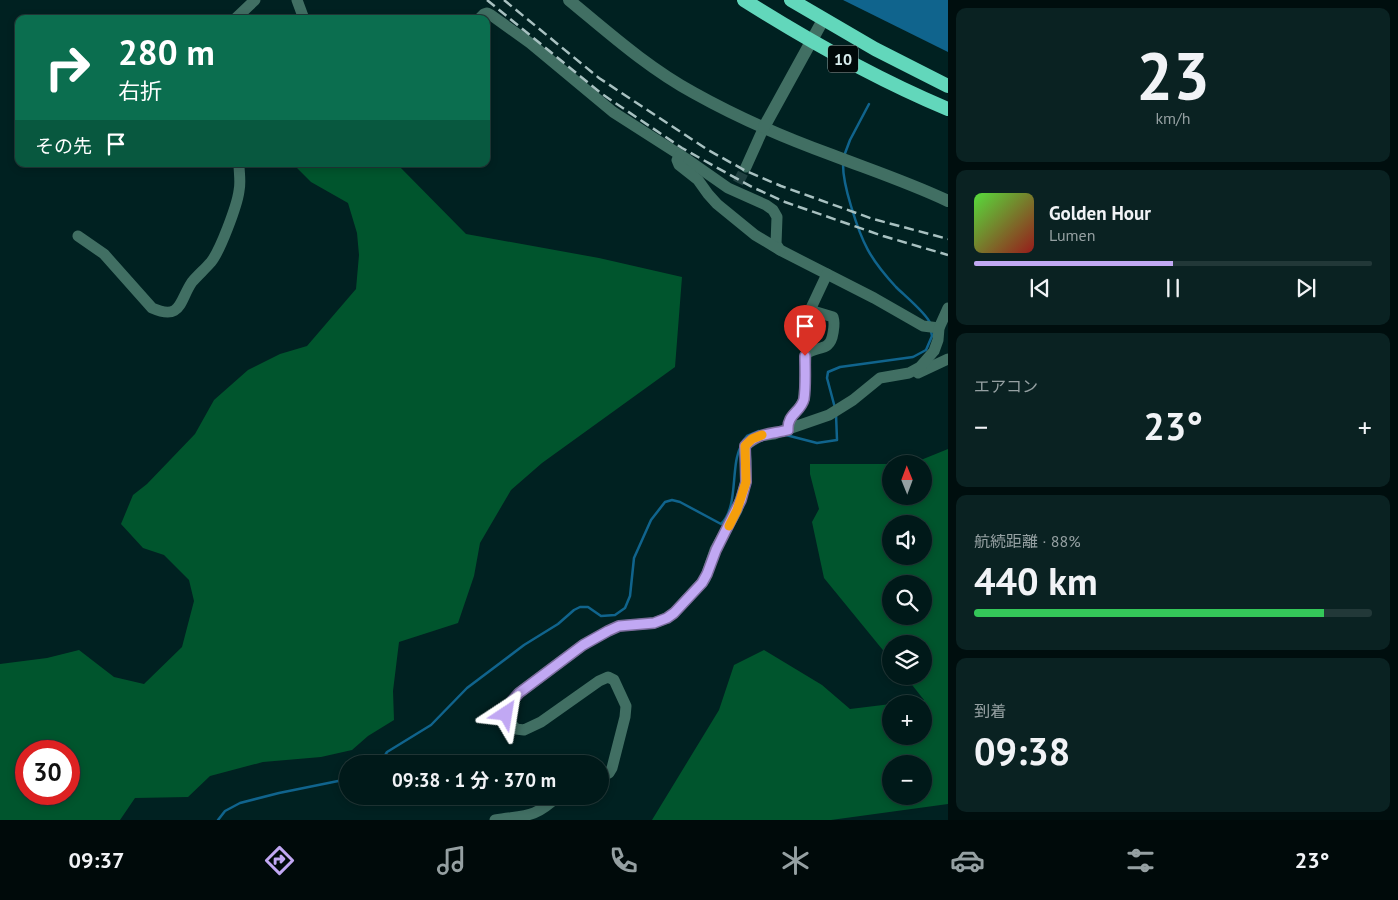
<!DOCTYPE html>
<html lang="ja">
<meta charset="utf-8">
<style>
:root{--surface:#001919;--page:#0a2222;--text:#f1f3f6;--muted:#95a0a2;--line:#223838;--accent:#c1a8f3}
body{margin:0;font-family:"PT Sans","Noto Sans JP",sans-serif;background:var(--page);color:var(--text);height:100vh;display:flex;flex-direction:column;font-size:19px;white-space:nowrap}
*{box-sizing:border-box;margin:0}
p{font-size:16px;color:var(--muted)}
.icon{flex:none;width:28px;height:28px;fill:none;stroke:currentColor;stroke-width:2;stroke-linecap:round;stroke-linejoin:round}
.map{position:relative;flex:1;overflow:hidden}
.sheet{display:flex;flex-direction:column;gap:8px;padding:8px;background:#000e0e;width:450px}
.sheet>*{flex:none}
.top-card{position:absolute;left:15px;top:15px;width:475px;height:152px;border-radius:10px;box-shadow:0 2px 8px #0003,0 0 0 1px var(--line);background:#0b6e4f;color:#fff;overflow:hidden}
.needle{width:32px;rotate:359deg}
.buttons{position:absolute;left:882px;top:455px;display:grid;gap:10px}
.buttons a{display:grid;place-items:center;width:50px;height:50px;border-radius:50%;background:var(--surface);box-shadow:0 2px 8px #0003,0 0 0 1px var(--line);font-size:25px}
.speed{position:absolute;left:15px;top:740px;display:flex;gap:10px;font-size:25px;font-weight:700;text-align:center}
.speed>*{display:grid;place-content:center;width:65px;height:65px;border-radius:50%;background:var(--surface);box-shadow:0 2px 8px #0003,0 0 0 1px var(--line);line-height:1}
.speed .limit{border:8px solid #d22;background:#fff;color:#111}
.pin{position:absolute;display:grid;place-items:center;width:42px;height:42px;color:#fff;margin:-51px -21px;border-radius:50% 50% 50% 0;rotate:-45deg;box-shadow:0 0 5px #0007}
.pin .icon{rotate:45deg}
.me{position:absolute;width:55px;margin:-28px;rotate:33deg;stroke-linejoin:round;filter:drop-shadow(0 0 4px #0008)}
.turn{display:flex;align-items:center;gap:18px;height:105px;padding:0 20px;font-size:22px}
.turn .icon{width:65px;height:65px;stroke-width:2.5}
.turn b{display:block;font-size:35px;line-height:42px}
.then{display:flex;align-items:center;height:48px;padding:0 20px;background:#0003;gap:10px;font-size:19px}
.big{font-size:38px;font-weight:700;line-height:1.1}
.sheet .widget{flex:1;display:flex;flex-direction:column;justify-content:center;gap:8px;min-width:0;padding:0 18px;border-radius:10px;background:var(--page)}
.sheet .dial{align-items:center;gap:0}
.dial b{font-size:65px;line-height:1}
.song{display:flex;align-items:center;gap:15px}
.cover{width:60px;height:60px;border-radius:8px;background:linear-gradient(135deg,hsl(110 70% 55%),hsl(0 70% 35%))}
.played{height:5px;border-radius:2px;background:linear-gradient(90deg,var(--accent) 50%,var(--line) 50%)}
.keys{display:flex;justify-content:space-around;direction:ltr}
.heat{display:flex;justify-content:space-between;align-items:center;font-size:28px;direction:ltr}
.charge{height:8px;border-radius:4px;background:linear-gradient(90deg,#34c759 88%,var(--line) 0)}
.trip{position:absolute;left:339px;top:755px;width:270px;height:50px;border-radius:25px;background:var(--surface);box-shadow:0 2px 8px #0003,0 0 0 1px var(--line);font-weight:700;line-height:50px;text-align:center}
.tabs{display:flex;height:80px;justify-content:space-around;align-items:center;background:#000a0a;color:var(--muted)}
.tabs .icon{width:35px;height:35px}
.tabs .on{color:var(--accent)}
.tabs b{font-size:22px;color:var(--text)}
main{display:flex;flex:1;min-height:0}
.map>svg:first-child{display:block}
</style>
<main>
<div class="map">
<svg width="948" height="820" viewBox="0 0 948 820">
<rect width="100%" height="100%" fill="#002121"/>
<g fill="#00552d" fill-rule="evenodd">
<path d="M293,164H397L466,234L599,258L682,277L675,367L542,463L511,490L480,543L474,576L458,623L399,642L393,691L394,720L368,736L352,750L321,757L263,762L210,776L188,797L135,798L120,820H0V664L47,658L79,650L114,677L144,684L182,647L194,601L189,580L164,555L143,548L121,524L133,495L147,484L195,434L214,400L248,370L280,354L307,346L356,289L359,255L357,233L348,203L311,182ZM26,751H69V794H26Z"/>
<path d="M948,449V804L831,820H652L719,710L734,665L764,650L822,685L850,709L891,704V736H924V704H895L924,700L905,676H924V644H891V660L824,578L812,522L819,509L810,474V464H891V496H924V464H900H911ZM891,524H924V556H891ZM891,584H924V616H891ZM891,764H924V796H891Z"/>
</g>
<path fill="#10648d" d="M843,0H948V52Z"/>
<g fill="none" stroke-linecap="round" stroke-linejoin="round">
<g stroke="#10648d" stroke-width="2.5">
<path d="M844,156L850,140L869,104"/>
<path d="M843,164C843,178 847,193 851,206C862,243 870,259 896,287C904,295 927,314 930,323"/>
<path d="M835,408L827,378L828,372L840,367L913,357L926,350L932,336L931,331"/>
<path d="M786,435L817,443L837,440L836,414"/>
<path d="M743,441L747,436L759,431"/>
<path d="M380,764L387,752L431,725L467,688L524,645L558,624L574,610L580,607H588L601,616L615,615L625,608L630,596L634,558L651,520L665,502L672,500L680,502L721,524C739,507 730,466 741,446"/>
<path d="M218,820L225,811L240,803L279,793L348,779"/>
</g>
<path stroke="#204040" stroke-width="11" stroke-dasharray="11 5.5" stroke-linecap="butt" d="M738,183L746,167"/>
<g stroke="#416f63" stroke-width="11">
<path d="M297,0L304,19"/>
<path d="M235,19L255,0"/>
<path d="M479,19L484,14L487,13L491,15L530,43L613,112L688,160L728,188L766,205L773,210L777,217L776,244L780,250L874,298L923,326L939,328"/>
<path d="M680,155L677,160L679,165L698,180L708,194L717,204L755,235L780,250"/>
<path d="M746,167L764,127"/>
<path d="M78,236L104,254L152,308C182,321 179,301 192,282C198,275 205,269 211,262C220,251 237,206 239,191C241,182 239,173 239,164"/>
<path d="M918,373L948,359"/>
<path d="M788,430C787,416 800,411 804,399L806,354C817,345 830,353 833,333C834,327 835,323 833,317L813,311L811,308L827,274"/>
<path d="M600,777L609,773L612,768L625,717L626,706L614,680L608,677L599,681L541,722L524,730L516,729L506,718C506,708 513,701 519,693L583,645L608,631L619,626L654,623L667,618L674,613L705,579L715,550L737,510L746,482V461L745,449L747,444L760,436L774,434L829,415L853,400L880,378L909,373L920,367L934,351L938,340L939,328L948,308"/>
<path d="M495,820C525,815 534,819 558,796"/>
</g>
<g stroke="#416f63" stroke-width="12">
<path d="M569,0C609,33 648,68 694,93C737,117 785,138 832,155C871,170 910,183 948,201"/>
<path d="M764,127L823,20"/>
</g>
<g stroke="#62d7bb" stroke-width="14">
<path d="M744,0C809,41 876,79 948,109"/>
<path d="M791,0L875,49L948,86"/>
</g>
<g stroke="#a8c1c1" stroke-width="2.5" stroke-dasharray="10 5" stroke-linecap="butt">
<path d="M487,0L602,94L682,148L714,166L752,187L785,202L883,236L948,255"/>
<path d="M504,0L599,78L708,150L746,171L781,186L873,219L948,239"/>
</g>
</g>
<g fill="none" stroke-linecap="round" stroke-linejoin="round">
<defs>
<path id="route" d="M506,714L512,701L519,693L583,645L608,631L619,626L654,623L667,618L674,613L702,583L707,574L716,550L741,500L746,482L745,446C756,433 773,434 788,430C787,414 801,412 804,399C806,386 805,369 805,356"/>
</defs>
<use href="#route" stroke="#7d6d9e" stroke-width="12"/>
<use href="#route" stroke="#c1a8f3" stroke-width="9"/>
<path stroke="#f59e0b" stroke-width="9" d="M729,526L737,510L746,482L745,446L752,439L762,435"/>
</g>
<g text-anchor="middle" stroke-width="4" stroke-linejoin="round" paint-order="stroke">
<rect fill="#000909" stroke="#97a9a9" stroke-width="1" x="828" y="45.5" width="30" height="27" rx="4"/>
<g font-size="16" font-weight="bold" fill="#d8eeee">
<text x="843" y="65">10</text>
</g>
</g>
</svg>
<div class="buttons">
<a><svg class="needle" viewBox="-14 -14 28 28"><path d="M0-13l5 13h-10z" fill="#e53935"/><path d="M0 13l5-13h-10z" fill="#95a0a2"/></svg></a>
<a><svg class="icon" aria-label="sound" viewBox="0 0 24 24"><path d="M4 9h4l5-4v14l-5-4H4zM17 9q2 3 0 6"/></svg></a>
<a><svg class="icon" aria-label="search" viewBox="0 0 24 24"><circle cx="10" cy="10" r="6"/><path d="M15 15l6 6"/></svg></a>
<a><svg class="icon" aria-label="layers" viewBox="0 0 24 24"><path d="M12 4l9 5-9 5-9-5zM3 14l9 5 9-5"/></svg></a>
<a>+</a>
<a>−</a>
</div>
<div class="speed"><div class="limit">30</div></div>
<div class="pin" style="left:805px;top:356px;background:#d93025"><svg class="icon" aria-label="arrive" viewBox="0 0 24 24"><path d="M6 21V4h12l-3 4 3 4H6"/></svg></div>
<svg class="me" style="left:506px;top:714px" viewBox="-20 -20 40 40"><path d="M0-17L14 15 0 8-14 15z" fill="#c1a8f3" stroke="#fff" stroke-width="4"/></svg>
<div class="trip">09:38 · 1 分 · 370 m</div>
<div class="top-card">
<div class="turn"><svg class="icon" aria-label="right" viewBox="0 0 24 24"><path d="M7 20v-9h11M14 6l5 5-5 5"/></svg><div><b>280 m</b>右折</div></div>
<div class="then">その先<svg class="icon" aria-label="arrive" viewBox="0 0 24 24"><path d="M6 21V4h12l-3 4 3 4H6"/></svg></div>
</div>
</div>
<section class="sheet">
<div class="widget dial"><b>23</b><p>km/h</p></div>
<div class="widget">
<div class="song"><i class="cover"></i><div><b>Golden Hour</b><p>Lumen</p></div></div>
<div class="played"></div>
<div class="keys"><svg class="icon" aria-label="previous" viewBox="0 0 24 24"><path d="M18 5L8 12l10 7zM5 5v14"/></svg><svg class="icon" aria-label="pause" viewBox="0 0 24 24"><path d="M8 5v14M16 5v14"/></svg><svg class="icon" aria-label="next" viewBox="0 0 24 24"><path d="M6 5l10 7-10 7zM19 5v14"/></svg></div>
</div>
<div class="widget"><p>エアコン</p>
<div class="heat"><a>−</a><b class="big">23°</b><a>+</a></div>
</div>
<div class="widget"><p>航続距離 · 88%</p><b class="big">440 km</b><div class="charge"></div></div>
<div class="widget"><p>到着</p><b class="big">09:38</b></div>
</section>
</main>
<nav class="tabs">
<b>09:37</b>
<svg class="icon on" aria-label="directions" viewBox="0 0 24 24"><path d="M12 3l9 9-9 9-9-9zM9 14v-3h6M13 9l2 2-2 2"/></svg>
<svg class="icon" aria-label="music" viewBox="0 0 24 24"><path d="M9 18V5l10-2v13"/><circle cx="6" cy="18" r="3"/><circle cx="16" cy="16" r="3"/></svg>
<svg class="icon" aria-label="phone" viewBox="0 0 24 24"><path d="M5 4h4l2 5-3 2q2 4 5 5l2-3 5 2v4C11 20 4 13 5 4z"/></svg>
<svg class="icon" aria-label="climate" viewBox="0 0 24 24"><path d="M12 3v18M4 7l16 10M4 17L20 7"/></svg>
<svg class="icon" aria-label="car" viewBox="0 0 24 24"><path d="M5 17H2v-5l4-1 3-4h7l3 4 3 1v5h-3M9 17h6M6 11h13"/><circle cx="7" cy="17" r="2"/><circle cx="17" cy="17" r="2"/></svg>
<svg class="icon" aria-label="filters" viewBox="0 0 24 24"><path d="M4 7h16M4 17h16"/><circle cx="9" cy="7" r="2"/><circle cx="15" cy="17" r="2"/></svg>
<b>23°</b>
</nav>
